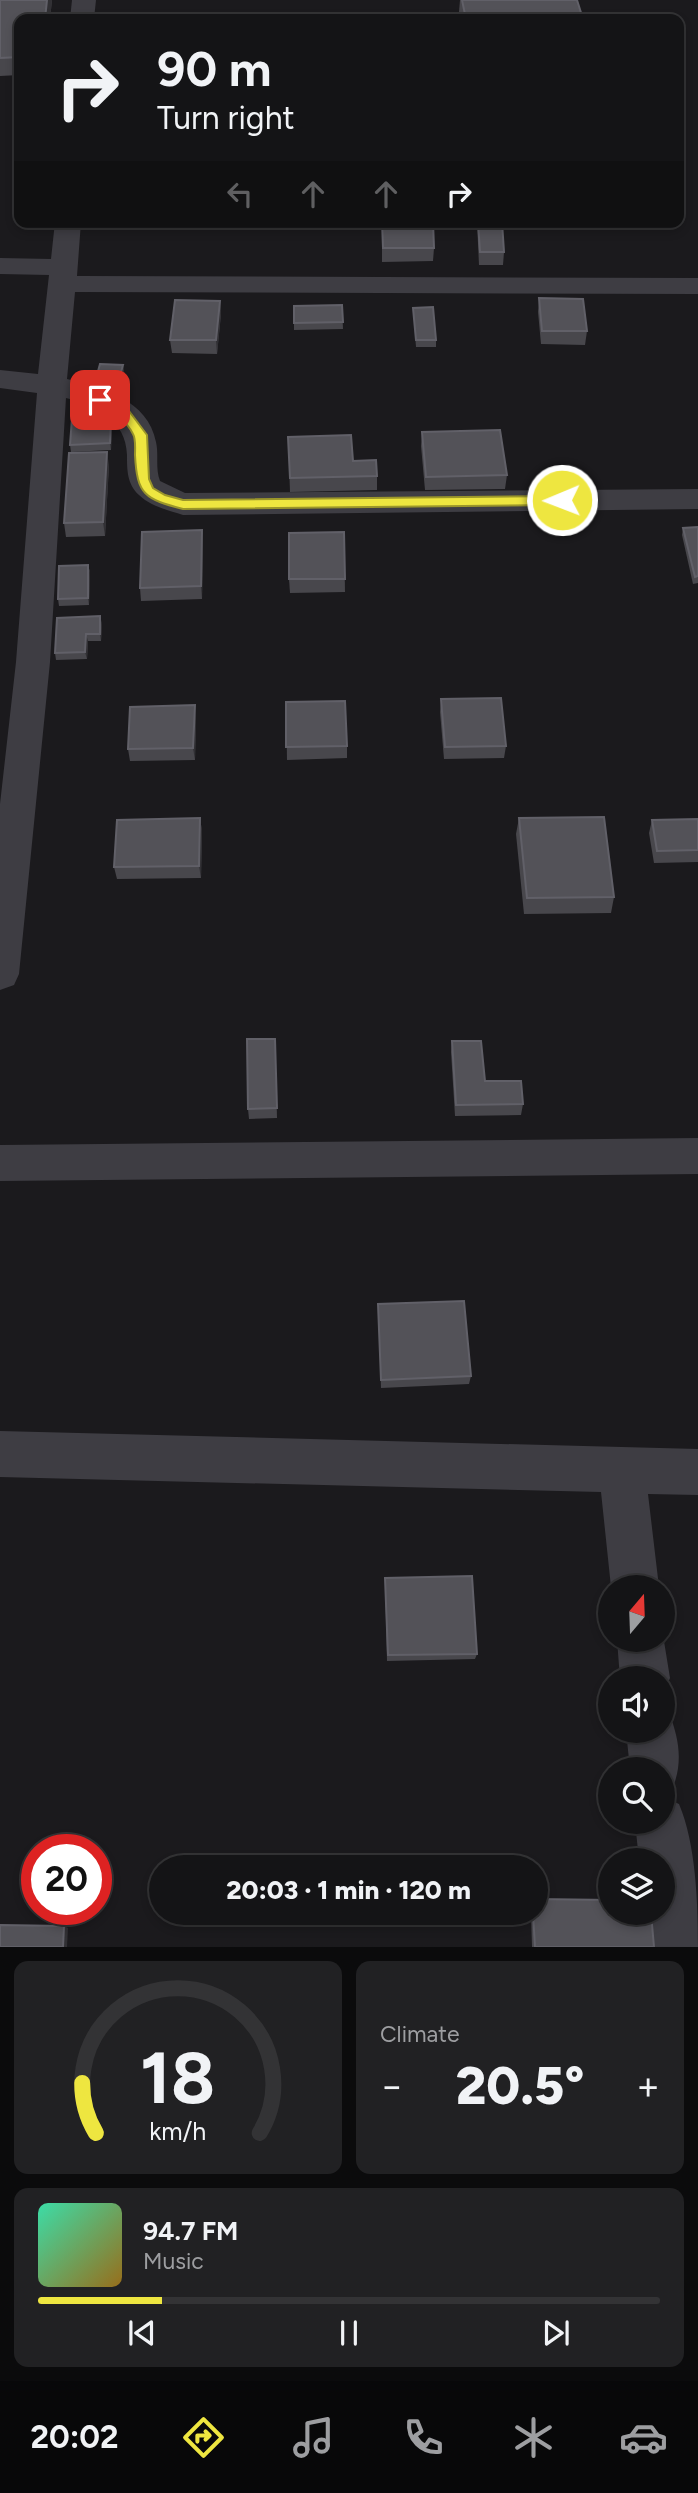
<!DOCTYPE html>
<meta charset="utf-8">
<style>
:root{--surface:#141416;--page:#212123;--text:#f1f3f6;--muted:#9d9ea1;--line:#333335;--accent:#eee640}
body{margin:0;font-family:Figtree,sans-serif;background:var(--page);color:var(--text);height:100vh;display:flex;flex-direction:column;font-size:26px;white-space:nowrap}
*{box-sizing:border-box;margin:0}
p{font-size:23px;color:var(--muted)}
.icon{flex:none;width:38px;height:38px;fill:none;stroke:currentColor;stroke-width:2;stroke-linecap:round;stroke-linejoin:round}
.map{position:relative;height:1947px;overflow:hidden}
.panel{display:flex;flex-direction:column;gap:14px;padding:14px;background:#0b0b0c;flex:1}
.panel>*{flex:none}
.top-card{position:absolute;left:14px;top:14px;width:670px;height:214px;border-radius:14px;box-shadow:0 4px 10px #0003,0 0 0 2px var(--line);background:#141416;color:var(--text);overflow:hidden}
.needle{width:46px;rotate:19deg}
.fabs{position:absolute;left:598px;top:1575px;display:grid;gap:14px}
.fabs a{display:grid;place-items:center;width:77px;height:77px;border-radius:50%;background:var(--surface);box-shadow:0 4px 10px #0003,0 0 0 2px var(--line);font-size:35px}
.speed{position:absolute;left:21px;top:1834px;display:flex;gap:14px;font-size:35px;font-weight:700;text-align:center}
.speed>*{display:grid;place-content:center;width:91px;height:91px;border-radius:50%;background:var(--surface);box-shadow:0 4px 10px #0003,0 0 0 2px var(--line);line-height:1}
.speed .limit{border:10px solid #d22;background:#fff;color:#111}
.pin{position:absolute;display:grid;place-items:center;width:60px;height:60px;color:#fff;margin:-30px;border-radius:14px;box-shadow:0 4px 10px #0006}
.me{position:absolute;width:77px;margin:-38px;rotate:269deg;stroke-linejoin:round;filter:drop-shadow(0 0 5px #0008)}
.turn{display:flex;align-items:center;gap:24px;height:147px;padding:0 28px;font-size:32px}
.turn .icon{width:91px;height:91px;stroke-width:2.5}
.turn b{display:block;font-size:49px;line-height:60px}
.lanes{display:flex;align-items:center;height:66px;padding:0 28px;background:#0003;justify-content:center;gap:35px;direction:ltr}
.lanes .off{opacity:.35}
.big{font-size:52px;font-weight:800;line-height:1.1}
.panel .tile{flex:1;display:flex;flex-direction:column;justify-content:center;gap:10px;min-width:0;padding:0 24px;border-radius:14px;background:var(--page)}
.panel .dial{align-items:center;gap:0}
.dial svg{height:182px;overflow:visible;fill:none;stroke:var(--line);stroke-width:7;stroke-linecap:round;text-anchor:middle}
.dial text{fill:var(--text);stroke:none}
.song{display:flex;align-items:center;gap:21px}
.cover{width:84px;height:84px;border-radius:10px;background:linear-gradient(135deg,hsl(160 70% 55%),hsl(40 70% 35%))}
.played{height:7px;border-radius:4px;background:linear-gradient(90deg,var(--accent) 20%,var(--line) 20%)}
.keys{display:flex;justify-content:space-around;direction:ltr}
.heat{display:flex;justify-content:space-between;align-items:center;font-size:38px;direction:ltr}
.panel .tiles{flex:1;display:grid;gap:14px;grid-template-columns:1fr 1fr}
.tile:last-child{grid-column:span 2}
.trip{position:absolute;left:149px;top:1855px;width:399px;height:70px;border-radius:35px;background:var(--surface);box-shadow:0 4px 10px #0003,0 0 0 2px var(--line);font-weight:800;line-height:70px;text-align:center}
.tabs{display:flex;height:112px;justify-content:space-around;align-items:center;background:#080809;color:var(--muted)}
.tabs .icon{width:49px;height:49px}
.tabs .on{color:var(--accent)}
.tabs b{font-size:32px;color:var(--text)}
.map>svg:first-child{display:block}
</style>
<div class="map">
<svg width="698" height="1947" viewBox="0 0 698 1947">
<rect width="100%" height="100%" fill="#1b1a1d"/>
<g fill="none" stroke-linecap="round" stroke-linejoin="round">
<g fill="#3e3d43" fill-rule="evenodd">
<path d="M72,0H96L94,19H70Z"/>
<path d="M55,222H81L77,276L698,278V294L75,292L67,379C103,388 148,400 156,442C159,455 155,468 160,481L185,493L698,489V509L183,515C168,510 150,506 139,495C127,484 127,470 127,455C126,420 97,406 66,398L50,662L19,974L14,985L0,990V804L16,662L37,393L0,388V370L38,374L49,275L0,274V258L51,259Z"/>
<path d="M698,1138V1174L0,1181V1145Z"/>
<path d="M0,1431L698,1449V1495L648,1494L659,1587H611L601,1492L0,1477Z"/>
<path d="M663,1635L670,1678L663,1694V1678H620L617,1640H663Z"/>
<path d="M663,1711L669,1713C679,1738 683,1762 673,1787L663,1791V1769H630L626,1731H663Z"/>
<path d="M663,1797L679,1804C696,1844 698,1903 698,1947H648L645,1913H663V1860H639L635,1822H663Z"/>
</g>
</g>
<g fill="#48474c">
<path d="M0,0H52L50,19H19V75L0,76Z"/>
<path d="M460,0H577L583,19H461L459,12Z"/>
<path d="M382,222L434,248L433,261L382,262Z"/>
<path d="M477,222H502L504,252L503,265H479Z"/>
<path d="M539,298L587,331L585,345L541,344L538,312Z"/>
<path d="M220,301L221,314L217,354L172,353L170,340Z"/>
<path d="M342,305L343,329L294,330V306Z"/>
<path d="M413,308L436,340V347H416Z"/>
<path d="M123,365L124,373L119,390L96,389L95,382Z"/>
<path d="M111,417L112,424L111,450L71,452L70,445Z"/>
<path d="M422,432L507,475L505,489L425,490L421,446Z"/>
<path d="M288,437L353,461L377,476V490L290,492Z"/>
<path d="M109,465L105,536L66,537L64,523Z"/>
<path d="M698,527V583L693,584L682,535L683,528Z"/>
<path d="M344,532L345,592L290,593L289,579Z"/>
<path d="M203,543L202,599L141,601L140,588Z"/>
<path d="M88,565L90,572L89,605L59,606L58,599Z"/>
<path d="M102,623L101,641H88L87,659L56,660L55,653Z"/>
<path d="M441,699L506,746L504,758L444,759L440,712Z"/>
<path d="M286,702L347,746V758L287,760Z"/>
<path d="M196,718L195,760L130,761L128,749Z"/>
<path d="M200,818L202,831L201,878L117,879L114,867Z"/>
<path d="M519,818L614,897L611,913L524,914L516,834Z"/>
<path d="M698,819V862L654,863L649,833L652,820Z"/>
<path d="M275,1039L277,1118L249,1119L248,1109Z"/>
<path d="M452,1041L485,1081L523,1104L521,1115L455,1116L451,1052Z"/>
<path d="M378,1304L471,1376L469,1384L381,1388Z"/>
<path d="M385,1578L477,1654L475,1659L387,1661Z"/>
<path d="M531,1913H536L654,1947H532Z"/>
</g>
<g fill="#313034">
<path d="M47,0H52L50,19H45Z"/>
<path d="M220,301L221,314L217,354L216,340Z"/>
<path d="M123,365L124,373L119,390L118,383Z"/>
<path d="M111,417L112,424L111,450L110,443Z"/>
<path d="M107,452L109,465L105,536L103,522Z"/>
<path d="M202,530L203,543L202,599L201,586Z"/>
<path d="M88,565L90,572L89,605L88,598Z"/>
<path d="M100,616L102,623L101,641L100,634Z"/>
<path d="M86,634L88,641L87,659L85,652Z"/>
<path d="M195,705L196,718L195,760L193,748Z"/>
<path d="M200,818L202,831L201,878L199,866Z"/>
<path d="M64,1926L68,1928L67,1947H63Z"/>
</g>
<g fill="#535258" stroke="#616068" stroke-width="2">
<path d="M0,0H47L45,19H19V57L0,58Z"/>
<path d="M462,0H577L583,19H466Z"/>
<path d="M382,222H433L434,248H383Z"/>
<path d="M478,222H502L504,252H480Z"/>
<path d="M539,298L583,299L587,331H542Z"/>
<path d="M175,300L220,301L216,340H170Z"/>
<path d="M342,305L343,322L294,323V306Z"/>
<path d="M433,307L436,340H416L413,308Z"/>
<path d="M100,364L123,365L118,383L95,382Z"/>
<path d="M111,417L110,443L70,445L72,418Z"/>
<path d="M500,430L507,475L426,477L422,432Z"/>
<path d="M351,435L353,461L376,460L377,476L290,478L288,437Z"/>
<path d="M107,452L103,522L64,523L69,453Z"/>
<path d="M698,527V576L695,577L683,528Z"/>
<path d="M202,530L201,586L140,588L142,532Z"/>
<path d="M344,532L345,579H289V533Z"/>
<path d="M88,565V598L58,599L59,566Z"/>
<path d="M100,616V634H86L85,652L55,653L57,618Z"/>
<path d="M501,698L506,746L445,747L441,699Z"/>
<path d="M345,701L347,746L286,747V702Z"/>
<path d="M195,705L193,748L128,749L130,707Z"/>
<path d="M604,817L614,897L527,898L519,818Z"/>
<path d="M200,818L199,866L114,867L117,820Z"/>
<path d="M698,819V850L657,851L652,820Z"/>
<path d="M247,1039H275L277,1108L248,1109Z"/>
<path d="M452,1041H481L485,1081H521L523,1104L456,1105Z"/>
<path d="M464,1301L471,1376L381,1380L378,1304Z"/>
<path d="M472,1576L477,1654L388,1655L385,1578Z"/>
<path d="M536,1899L611,1900V1913H651L654,1947H535L533,1913H536Z"/>
<path d="M0,1925L64,1926L63,1947H0Z"/>
</g>
<path fill="#eee640" stroke="#9b962a" stroke-width="2" d="M100,396L129,411L147,435L149,479L153,488L165,495L183,500L562,496L569,500L562,505L183,509C145,499 137,495 135,455C135,448 136,439 133,434C125,418 110,411 96,403L94,400Z"/>
</svg>
<div class="fabs">
<a><svg class="needle" viewBox="-14 -14 28 28"><path d="M0-13l5 13h-10z" fill="#e53935"/><path d="M0 13l5-13h-10z" fill="#9d9ea1"/></svg></a>
<a><svg class="icon" aria-label="sound" viewBox="0 0 24 24"><path d="M4 9h4l5-4v14l-5-4H4zM17 9q2 3 0 6"/></svg></a>
<a><svg class="icon" aria-label="search" viewBox="0 0 24 24"><circle cx="10" cy="10" r="6"/><path d="M15 15l6 6"/></svg></a>
<a><svg class="icon" aria-label="layers" viewBox="0 0 24 24"><path d="M12 4l9 5-9 5-9-5zM3 14l9 5 9-5"/></svg></a>
</div>
<div class="speed"><div class="limit">20</div></div>
<div class="pin" style="left:100px;top:400px;background:#d93025"><svg class="icon" aria-label="arrive" viewBox="0 0 24 24"><path d="M6 21V4h12l-3 4 3 4H6"/></svg></div>
<svg class="me" style="left:562px;top:500px" viewBox="-20 -20 40 40"><circle r="17" fill="#eee640" stroke="#fff" stroke-width="3"/><path d="M0-11L8 9 0 5-8 9z" fill="#fff"/></svg>
<div class="trip">20:03 · 1 min · 120 m</div>
<div class="top-card">
<div class="turn"><svg class="icon" aria-label="right" viewBox="0 0 24 24"><path d="M7 20v-9h11M14 6l5 5-5 5"/></svg><div><b>90 m</b>Turn right</div></div>
<div class="lanes"><svg class="icon off" aria-label="left" viewBox="0 0 24 24"><path d="M17 20v-9H6M10 6l-5 5 5 5"/></svg><svg class="icon off" aria-label="ahead" viewBox="0 0 24 24"><path d="M12 20V5M6 11l6-6 6 6"/></svg><svg class="icon off" aria-label="ahead" viewBox="0 0 24 24"><path d="M12 20V5M6 11l6-6 6 6"/></svg><svg class="icon" aria-label="right" viewBox="0 0 24 24"><path d="M7 20v-9h11M14 6l5 5-5 5"/></svg></div>
</div>
</div>
<section class="panel">
<div class="tiles">
<div class="tile dial"><svg viewBox="0 0 100 80">
<path d="M14 69A42 42 0 1 1 86 69"/>
<path d="M14 69A42 42 0 0 1 8 47" stroke="#eee640"/>
<text x="50" y="56" font-size="32" font-weight="700">18</text>
<text x="50" y="72" font-size="11">km/h</text>
</svg></div>
<div class="tile"><p>Climate</p>
<div class="heat"><a>−</a><b class="big">20.5°</b><a>+</a></div>
</div>
<div class="tile">
<div class="song"><i class="cover"></i><div><b>94.7 FM</b><p>Music</p></div></div>
<div class="played"></div>
<div class="keys"><svg class="icon" aria-label="previous" viewBox="0 0 24 24"><path d="M18 5L8 12l10 7zM5 5v14"/></svg><svg class="icon" aria-label="pause" viewBox="0 0 24 24"><path d="M8 5v14M16 5v14"/></svg><svg class="icon" aria-label="next" viewBox="0 0 24 24"><path d="M6 5l10 7-10 7zM19 5v14"/></svg></div>
</div>
</div>
</section>
<nav class="tabs">
<b>20:02</b>
<svg class="icon on" aria-label="directions" viewBox="0 0 24 24"><path d="M12 3l9 9-9 9-9-9zM9 14v-3h6M13 9l2 2-2 2"/></svg>
<svg class="icon" aria-label="music" viewBox="0 0 24 24"><path d="M9 18V5l10-2v13"/><circle cx="6" cy="18" r="3"/><circle cx="16" cy="16" r="3"/></svg>
<svg class="icon" aria-label="phone" viewBox="0 0 24 24"><path d="M5 4h4l2 5-3 2q2 4 5 5l2-3 5 2v4C11 20 4 13 5 4z"/></svg>
<svg class="icon" aria-label="climate" viewBox="0 0 24 24"><path d="M12 3v18M4 7l16 10M4 17L20 7"/></svg>
<svg class="icon" aria-label="car" viewBox="0 0 24 24"><path d="M5 17H2v-5l4-1 3-4h7l3 4 3 1v5h-3M9 17h6M6 11h13"/><circle cx="7" cy="17" r="2"/><circle cx="17" cy="17" r="2"/></svg>
</nav>
